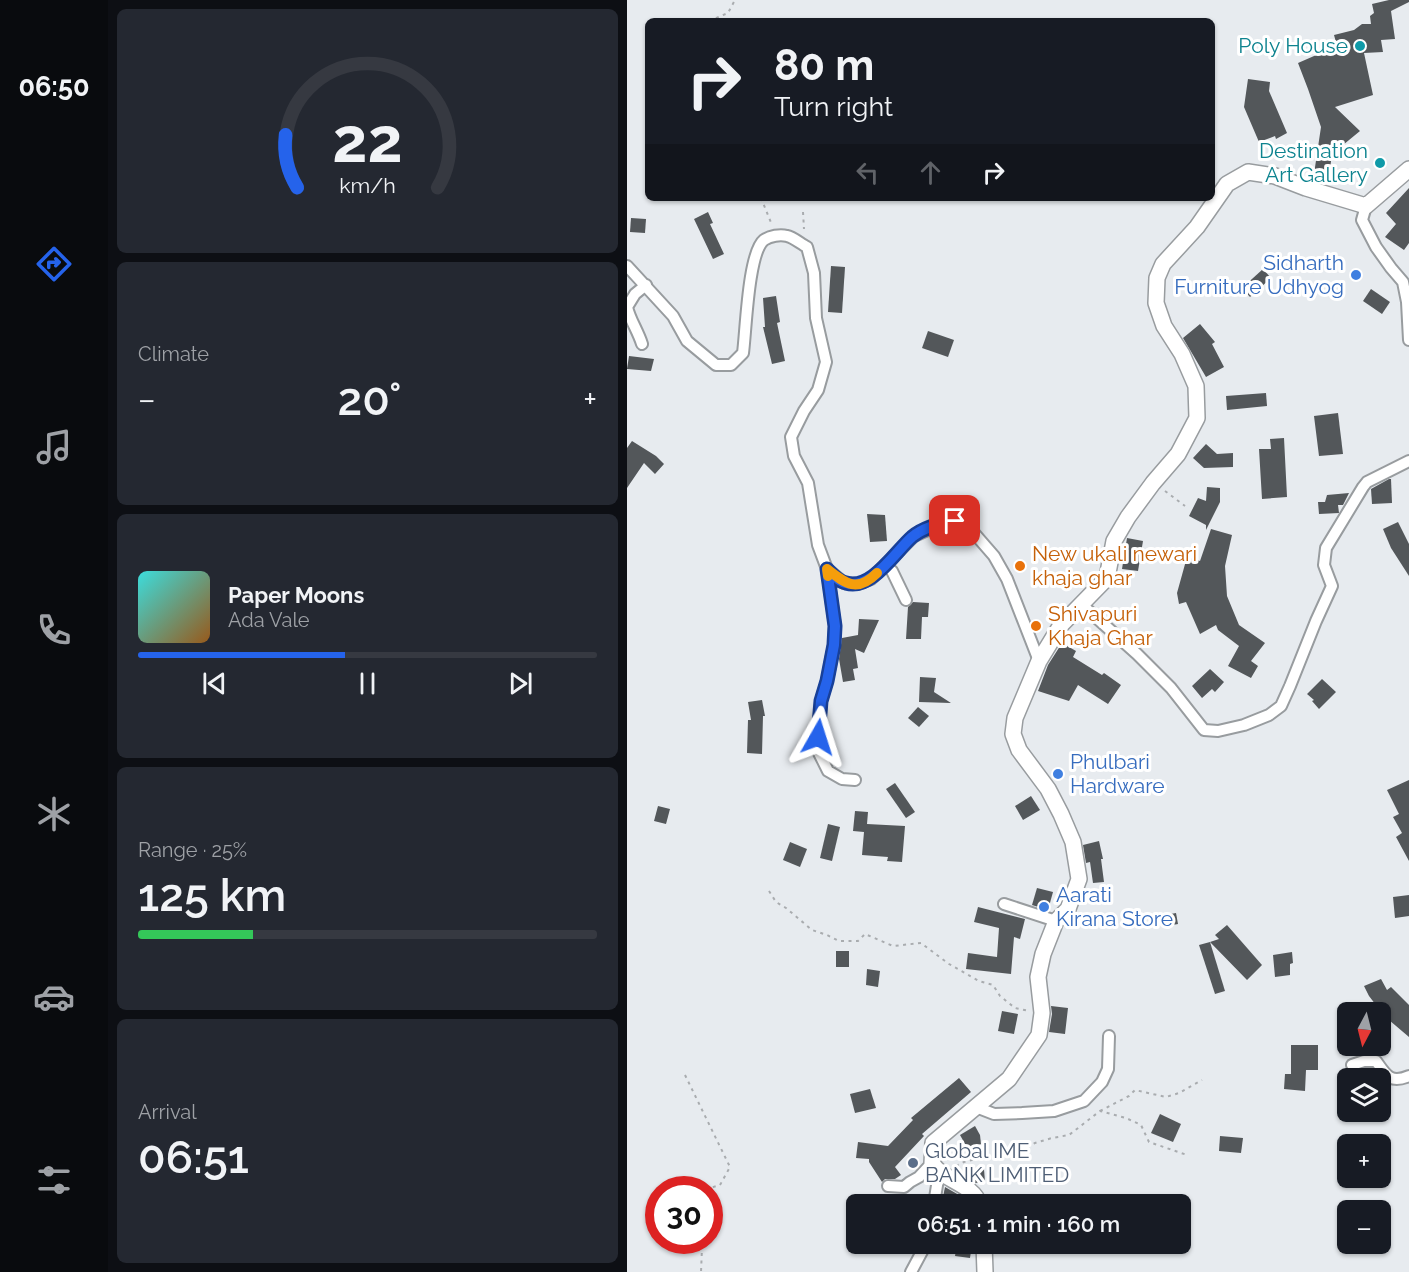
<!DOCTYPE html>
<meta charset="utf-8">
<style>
:root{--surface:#171b24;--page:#242831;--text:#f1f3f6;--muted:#9ea1a6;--line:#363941;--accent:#2563eb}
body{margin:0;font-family:Raleway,sans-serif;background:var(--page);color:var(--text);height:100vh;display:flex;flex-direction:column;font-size:22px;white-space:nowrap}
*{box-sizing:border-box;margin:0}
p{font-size:20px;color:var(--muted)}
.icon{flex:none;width:33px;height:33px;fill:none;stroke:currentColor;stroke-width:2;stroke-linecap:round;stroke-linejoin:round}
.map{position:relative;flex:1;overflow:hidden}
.side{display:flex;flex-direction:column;gap:9px;padding:9px;background:#0d0f14;width:519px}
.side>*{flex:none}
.guide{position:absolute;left:18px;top:18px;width:570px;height:183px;border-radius:9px;box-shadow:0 2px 4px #0004;background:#171b24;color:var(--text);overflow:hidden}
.needle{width:39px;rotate:187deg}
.controls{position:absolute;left:710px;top:1002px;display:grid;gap:12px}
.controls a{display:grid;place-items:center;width:54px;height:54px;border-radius:9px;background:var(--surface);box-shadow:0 2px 4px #0004;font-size:30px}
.speed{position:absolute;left:18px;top:1176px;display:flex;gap:12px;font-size:30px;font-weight:700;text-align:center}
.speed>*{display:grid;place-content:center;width:78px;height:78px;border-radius:50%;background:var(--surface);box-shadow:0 2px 4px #0004;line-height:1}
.speed .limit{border:9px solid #d22;background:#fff;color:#111}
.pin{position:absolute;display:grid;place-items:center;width:51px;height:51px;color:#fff;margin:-26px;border-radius:12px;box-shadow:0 3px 9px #0006}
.me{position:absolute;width:66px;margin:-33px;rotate:6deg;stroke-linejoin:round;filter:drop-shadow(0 0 4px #0008)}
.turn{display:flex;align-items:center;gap:21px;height:126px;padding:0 30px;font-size:27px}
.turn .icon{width:78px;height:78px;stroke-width:2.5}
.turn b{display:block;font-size:42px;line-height:51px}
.lanes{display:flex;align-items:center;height:57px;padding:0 30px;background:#0003;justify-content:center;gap:30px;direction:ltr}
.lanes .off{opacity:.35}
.big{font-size:45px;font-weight:600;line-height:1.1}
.side .widget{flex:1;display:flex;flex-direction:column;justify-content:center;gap:9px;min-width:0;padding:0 21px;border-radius:9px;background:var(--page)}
.side .dial{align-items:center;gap:0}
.dial svg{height:156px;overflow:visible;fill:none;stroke:var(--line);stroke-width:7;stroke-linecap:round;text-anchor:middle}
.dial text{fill:var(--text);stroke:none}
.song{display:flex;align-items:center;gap:18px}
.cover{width:72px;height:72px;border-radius:9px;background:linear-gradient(135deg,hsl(180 70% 55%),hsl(30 70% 35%))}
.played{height:6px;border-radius:3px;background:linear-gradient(90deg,var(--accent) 45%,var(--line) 45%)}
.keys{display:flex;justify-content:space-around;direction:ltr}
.heat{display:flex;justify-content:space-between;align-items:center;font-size:33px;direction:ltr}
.charge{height:9px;border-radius:4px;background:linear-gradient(90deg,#34c759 25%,var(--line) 0)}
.trip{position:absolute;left:219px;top:1194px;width:345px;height:60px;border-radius:9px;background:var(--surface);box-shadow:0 2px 4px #0004;font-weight:600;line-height:60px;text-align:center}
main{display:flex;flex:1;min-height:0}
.dock{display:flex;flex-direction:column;width:108px;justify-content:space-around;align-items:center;background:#090b0e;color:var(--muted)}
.dock .icon{width:42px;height:42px}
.dock .active{color:var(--accent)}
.dock b{font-size:27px;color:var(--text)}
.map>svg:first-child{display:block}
</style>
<main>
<nav class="dock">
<b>06:50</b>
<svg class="icon active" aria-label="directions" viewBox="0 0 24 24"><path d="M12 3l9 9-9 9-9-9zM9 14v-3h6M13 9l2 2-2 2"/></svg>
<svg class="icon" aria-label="music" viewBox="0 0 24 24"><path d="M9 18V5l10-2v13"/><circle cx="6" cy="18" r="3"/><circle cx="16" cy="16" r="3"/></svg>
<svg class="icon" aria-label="phone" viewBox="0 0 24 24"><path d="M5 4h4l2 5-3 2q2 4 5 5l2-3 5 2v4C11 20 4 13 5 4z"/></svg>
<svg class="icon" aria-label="climate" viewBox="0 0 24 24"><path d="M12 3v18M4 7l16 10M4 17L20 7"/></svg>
<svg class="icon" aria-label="car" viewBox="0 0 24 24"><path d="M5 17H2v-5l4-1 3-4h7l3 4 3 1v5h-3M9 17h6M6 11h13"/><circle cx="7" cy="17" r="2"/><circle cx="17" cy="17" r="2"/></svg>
<svg class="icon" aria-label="filters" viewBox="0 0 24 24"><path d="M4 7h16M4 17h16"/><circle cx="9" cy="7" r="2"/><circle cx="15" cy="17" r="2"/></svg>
</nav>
<section class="side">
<div class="widget dial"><svg viewBox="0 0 100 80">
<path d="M14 69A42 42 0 1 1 86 69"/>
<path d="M14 69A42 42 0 0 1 8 42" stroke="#2563eb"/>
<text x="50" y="56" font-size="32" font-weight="700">22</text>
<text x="50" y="72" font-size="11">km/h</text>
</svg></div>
<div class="widget"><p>Climate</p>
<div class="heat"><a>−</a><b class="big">20°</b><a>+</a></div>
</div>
<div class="widget">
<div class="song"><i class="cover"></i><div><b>Paper Moons</b><p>Ada Vale</p></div></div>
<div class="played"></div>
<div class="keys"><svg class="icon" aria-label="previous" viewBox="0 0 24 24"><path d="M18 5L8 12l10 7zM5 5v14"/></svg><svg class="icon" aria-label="pause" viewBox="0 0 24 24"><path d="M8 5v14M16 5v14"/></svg><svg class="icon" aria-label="next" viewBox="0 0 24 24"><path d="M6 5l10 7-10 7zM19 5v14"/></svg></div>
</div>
<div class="widget"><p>Range · 25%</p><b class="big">125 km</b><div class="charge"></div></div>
<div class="widget"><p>Arrival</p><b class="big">06:51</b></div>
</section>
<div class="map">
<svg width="782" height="1272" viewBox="0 0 782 1272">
<rect width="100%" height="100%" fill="#e7ebef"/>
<g fill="#53575a">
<path d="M762,0H782V2L764,11L768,39L754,40L756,52L737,53L746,95L708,107L733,131L705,154L702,176L687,174L694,127L681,89L671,63L710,46L707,35L727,30L735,24H744L743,16L747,13L745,4Z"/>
<path d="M621,79L643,82L642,91L660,133L649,139L648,136L632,142L617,107Z"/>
<path d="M782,188V243L777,250L758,237L769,224L759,213Z"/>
<path d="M81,212L86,223L83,224L97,254L86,259L67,219Z"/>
<path d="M4,218L19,219L18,233L3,232Z"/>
<path d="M204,266L218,267L215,313L201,312Z"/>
<path d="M636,269L644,278L623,297L615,288Z"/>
<path d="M744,289L763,302L755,314L736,301Z"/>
<path d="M149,296L153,322L150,323L158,361L145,364L136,327H138L136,298Z"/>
<path d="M573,324L588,342L585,344L597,367L579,377L556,338Z"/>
<path d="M301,331L327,340L321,357L295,348Z"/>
<path d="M2,356L27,359L24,371L0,369Z"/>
<path d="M639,393L640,406L600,410L599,396Z"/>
<path d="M711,413L716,454L692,456L687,416Z"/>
<path d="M657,438L660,497L635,499L632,449H644L643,439Z"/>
<path d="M5,441L29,456L37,464L28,474L17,463L0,488V448Z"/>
<path d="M579,444L590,454L606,453V467L577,468L566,458Z"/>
<path d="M762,479H764L765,503L745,504L744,489Z"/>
<path d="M580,487L593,488V502L579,530V525L562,516L571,498L579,501Z"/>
<path d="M722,493L716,505H711L712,513L692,514L691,502H698L700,495Z"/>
<path d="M240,514L258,515L260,541L243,542Z"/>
<path d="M771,522L782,544V576L764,548L756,529Z"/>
<path d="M584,529L605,535L598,566L600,596L612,625L638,643L624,661L631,666L624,678L601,666L612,646L591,630L589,625L573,634L559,602L552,604L550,593L560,557L573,561Z"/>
<path d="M500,538L516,541L511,571L495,569Z"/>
<path d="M286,602L302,603L301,617H295L294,639H279L281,607Z"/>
<path d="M232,619L252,620L237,653L228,649L231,668L226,669L228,680L216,682L212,659L215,638L231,635Z"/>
<path d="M435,643L449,651L446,657L475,675L477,673L494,685L481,704L451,685L442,701L411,691L421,665Z"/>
<path d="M583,669L597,682L588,692L585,689L575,698L565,686Z"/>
<path d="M293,677L309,678L307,692L324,703L292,702Z"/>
<path d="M695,679L709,692L692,709L685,701L687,700L680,694Z"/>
<path d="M135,700L138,716H136L135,754L120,753L121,720H124L121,702Z"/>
<path d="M291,707L302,716L292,727L281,718Z"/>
<path d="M782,780V861L769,837L775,833L766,817L772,814L760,790Z"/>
<path d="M268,783L288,812L279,818L259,789Z"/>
<path d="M404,796L413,810L396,820L388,806Z"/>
<path d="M31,806L43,809L39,824L27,821Z"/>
<path d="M228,811L241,812L240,824L278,826L275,862L260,861L261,857L235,855L237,832L226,831Z"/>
<path d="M201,824L213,827L205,861L193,858Z"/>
<path d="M472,841L476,859H474L477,882L466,883L463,862L459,863L456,845Z"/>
<path d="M163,842L180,849L173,867L156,860Z"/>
<path d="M410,888L426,892L421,910L405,905Z"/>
<path d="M782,895V916L768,918L766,897Z"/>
<path d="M351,907L398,919L393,939L387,937L384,974L339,969L341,953L370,957L372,928L347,922Z"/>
<path d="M549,913L551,924L535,927L533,916Z"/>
<path d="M600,925L635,965L620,980L583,942L592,939L588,935Z"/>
<path d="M583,942L598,991L588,994L572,945Z"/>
<rect x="209" y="951" width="13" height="16"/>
<path d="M665,952L666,963L663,964V975L648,977L646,955Z"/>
<path d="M240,969L253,971L251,987L239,985Z"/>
<path d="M754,979L760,990L764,987L782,1005V1037L762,1020L752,1009L742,996L737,986Z"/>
<path d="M424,1006L441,1008L438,1034L422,1032L425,1014Z"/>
<path d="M375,1011L391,1014L387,1034L371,1031Z"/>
<path d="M664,1045H691V1070H679L678,1091L657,1089L658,1074H664Z"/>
<path d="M332,1078L344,1092L295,1134L297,1136L268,1167L274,1175L268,1179H258L255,1182L242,1162V1159L229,1158L231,1142L261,1146L286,1120L284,1118Z"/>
<path d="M243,1089L249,1108L228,1113L223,1094Z"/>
<path d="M533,1114L554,1124L546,1142L524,1133Z"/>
<path d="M348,1126L353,1135L354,1144L342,1151L333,1135Z"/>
<path d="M593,1136L616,1138L614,1153L592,1151Z"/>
<path d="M357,1169L358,1182L348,1183L338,1176V1171Z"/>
<path d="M318,1187L332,1195L328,1204H321L315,1202Z"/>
<path d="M330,1244H345L343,1258L328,1256Z"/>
</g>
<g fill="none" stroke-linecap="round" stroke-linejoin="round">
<defs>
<g id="street">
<path d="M739,206L735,220L749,247L764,268L776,282L780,302L782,340"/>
<path d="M0,266L46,316L60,341L89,365H104L116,353C119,331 121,253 137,240C143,236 153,234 160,236C166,237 174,244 180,247L187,273L189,318L199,362L191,390L177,411L164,437L167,456L181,483L191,545L200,569L217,583L231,584L244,579L287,536L316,523L328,521L340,525L367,556L380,579L412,661"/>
<path d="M15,344C11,331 3,320 0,307L8,294L19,285"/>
<path d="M258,565L265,571L279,600"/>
<path d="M200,569L208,626L207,645L200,681L194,701L190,749L201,771L215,779L228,780"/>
<path d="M454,604L510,654L544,688L577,730L591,731L617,725L642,715L654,706L663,686L689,621L705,586L697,565L699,548L736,487L740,482L782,461"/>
<path d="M377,904L429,921"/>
<path d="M725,1065L737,1061H749C759,1075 763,1084 782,1076"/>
<path d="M349,1107L367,1114L395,1113L427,1111L457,1101L475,1082L481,1069L482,1036"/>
<path d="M261,1186L277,1187L283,1182L292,1177L305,1163"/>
<path d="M307,1204L312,1173"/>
<path d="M284,1272L299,1244"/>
</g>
<g id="secondary">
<path d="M352,1204C348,1187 322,1181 311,1170C308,1168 307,1165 305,1163L306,1143L382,1079L412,1035L415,1013L411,977L416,954L429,921L441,909L452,879L446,842L434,814L421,789L392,750L386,734L388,718L412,661L434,625L480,578L487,541L501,517L526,483L551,454L570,418L569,386L555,354L537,326L529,303L530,278L536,264L570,227L600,184L621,172L648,176L679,188L739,206L782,169"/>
<path d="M357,1244L358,1272"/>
</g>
</defs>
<use href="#street" stroke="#989c9f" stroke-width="14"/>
<use href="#secondary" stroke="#989c9f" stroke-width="18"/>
<g stroke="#a9acaf" stroke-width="2" stroke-dasharray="3 4.5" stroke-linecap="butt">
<path d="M82,21L101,13L108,0"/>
<path d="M134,198L145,225"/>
<path d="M176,212L177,229"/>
<path d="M538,491L558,506"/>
<path d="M142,891L149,902L159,908L185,930L200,935L212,941H231L238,934L266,946L294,943L322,964L352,981L366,985L373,996L388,1008L402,1011"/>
<path d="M58,1075L103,1167L93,1185L76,1190"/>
<path d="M473,1111L502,1096L508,1090L539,1097L552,1093L575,1080"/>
<path d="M329,1166L337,1162L356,1157L376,1158L408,1143L425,1138L442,1135L473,1111L499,1118L514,1125L522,1142L560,1155"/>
<path d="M69,1240L75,1248L74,1272"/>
</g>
<use href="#street" stroke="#fff" stroke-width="10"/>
<use href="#secondary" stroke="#fff" stroke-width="15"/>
</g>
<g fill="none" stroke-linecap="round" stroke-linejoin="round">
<defs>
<path id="route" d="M191,737L194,701L200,681L207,645L208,626L200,569C205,574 212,582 219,583C244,591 268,552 285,537C296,528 314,523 328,521"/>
</defs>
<use href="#route" stroke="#184099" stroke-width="15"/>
<use href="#route" stroke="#2563eb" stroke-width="10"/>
<path stroke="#f59e0b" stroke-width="10" d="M201,576L200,569C219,584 230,593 250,573"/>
</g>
<g fill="#0f9aa8" stroke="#fff" stroke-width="2">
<circle cx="733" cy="46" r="6"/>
<circle cx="753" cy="163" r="6"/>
</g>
<g fill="#3f7fe0" stroke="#fff" stroke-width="2">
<circle cx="729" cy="275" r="6"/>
<circle cx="431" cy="774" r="6"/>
<circle cx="417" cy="907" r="6"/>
</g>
<g fill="#e8710a" stroke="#fff" stroke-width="2">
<circle cx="393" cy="566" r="6"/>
<circle cx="409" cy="626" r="6"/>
</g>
<circle fill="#5c6f8a" stroke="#fff" stroke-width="2" cx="286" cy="1163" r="6"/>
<g text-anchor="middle" stroke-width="6" stroke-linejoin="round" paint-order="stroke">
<g font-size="21" fill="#0d838f" stroke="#fff" text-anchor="end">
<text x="721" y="53">Poly House</text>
<text x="741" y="158">Destination<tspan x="741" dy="24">Art Gallery</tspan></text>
</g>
<g font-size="21" fill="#366cbe" stroke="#fff" text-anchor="start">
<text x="717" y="270" text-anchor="end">Sidharth<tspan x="717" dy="24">Furniture Udhyog</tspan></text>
<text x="443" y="769">Phulbari<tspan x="443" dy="24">Hardware</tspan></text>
<text x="429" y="902">Aarati<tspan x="429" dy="24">Kirana Store</tspan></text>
</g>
<g font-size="21" fill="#c56008" stroke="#fff" text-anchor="start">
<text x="405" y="561">New ukali newari<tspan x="405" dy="24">khaja ghar</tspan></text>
<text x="421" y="621">Shivapuri<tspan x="421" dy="24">Khaja Ghar</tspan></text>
</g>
<g font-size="21" fill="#4e5e75" stroke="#fff" text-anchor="start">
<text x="298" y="1158">Global IME<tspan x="298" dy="24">BANK LIMITED</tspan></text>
</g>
</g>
</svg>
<div class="controls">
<a><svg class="needle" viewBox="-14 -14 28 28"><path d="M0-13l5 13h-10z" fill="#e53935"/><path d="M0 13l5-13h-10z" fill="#9ea1a6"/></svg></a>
<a><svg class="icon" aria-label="layers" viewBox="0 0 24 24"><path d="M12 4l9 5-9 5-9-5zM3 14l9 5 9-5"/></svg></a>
<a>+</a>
<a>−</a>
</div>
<div class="speed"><div class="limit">30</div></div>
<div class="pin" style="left:328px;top:521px;background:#d93025"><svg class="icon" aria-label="arrive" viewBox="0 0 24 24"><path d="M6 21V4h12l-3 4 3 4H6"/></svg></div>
<svg class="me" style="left:191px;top:737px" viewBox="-20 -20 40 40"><path d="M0-17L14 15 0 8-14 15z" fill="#2563eb" stroke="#fff" stroke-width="4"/></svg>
<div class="trip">06:51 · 1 min · 160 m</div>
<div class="guide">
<div class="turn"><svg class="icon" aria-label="right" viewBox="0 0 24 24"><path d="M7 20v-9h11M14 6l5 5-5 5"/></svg><div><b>80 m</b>Turn right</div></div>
<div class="lanes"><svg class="icon off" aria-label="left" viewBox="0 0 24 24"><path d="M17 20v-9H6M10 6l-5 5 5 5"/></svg><svg class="icon off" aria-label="ahead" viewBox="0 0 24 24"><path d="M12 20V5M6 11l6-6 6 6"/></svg><svg class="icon" aria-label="right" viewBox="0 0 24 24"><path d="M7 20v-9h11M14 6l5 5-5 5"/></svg></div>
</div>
</div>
</main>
